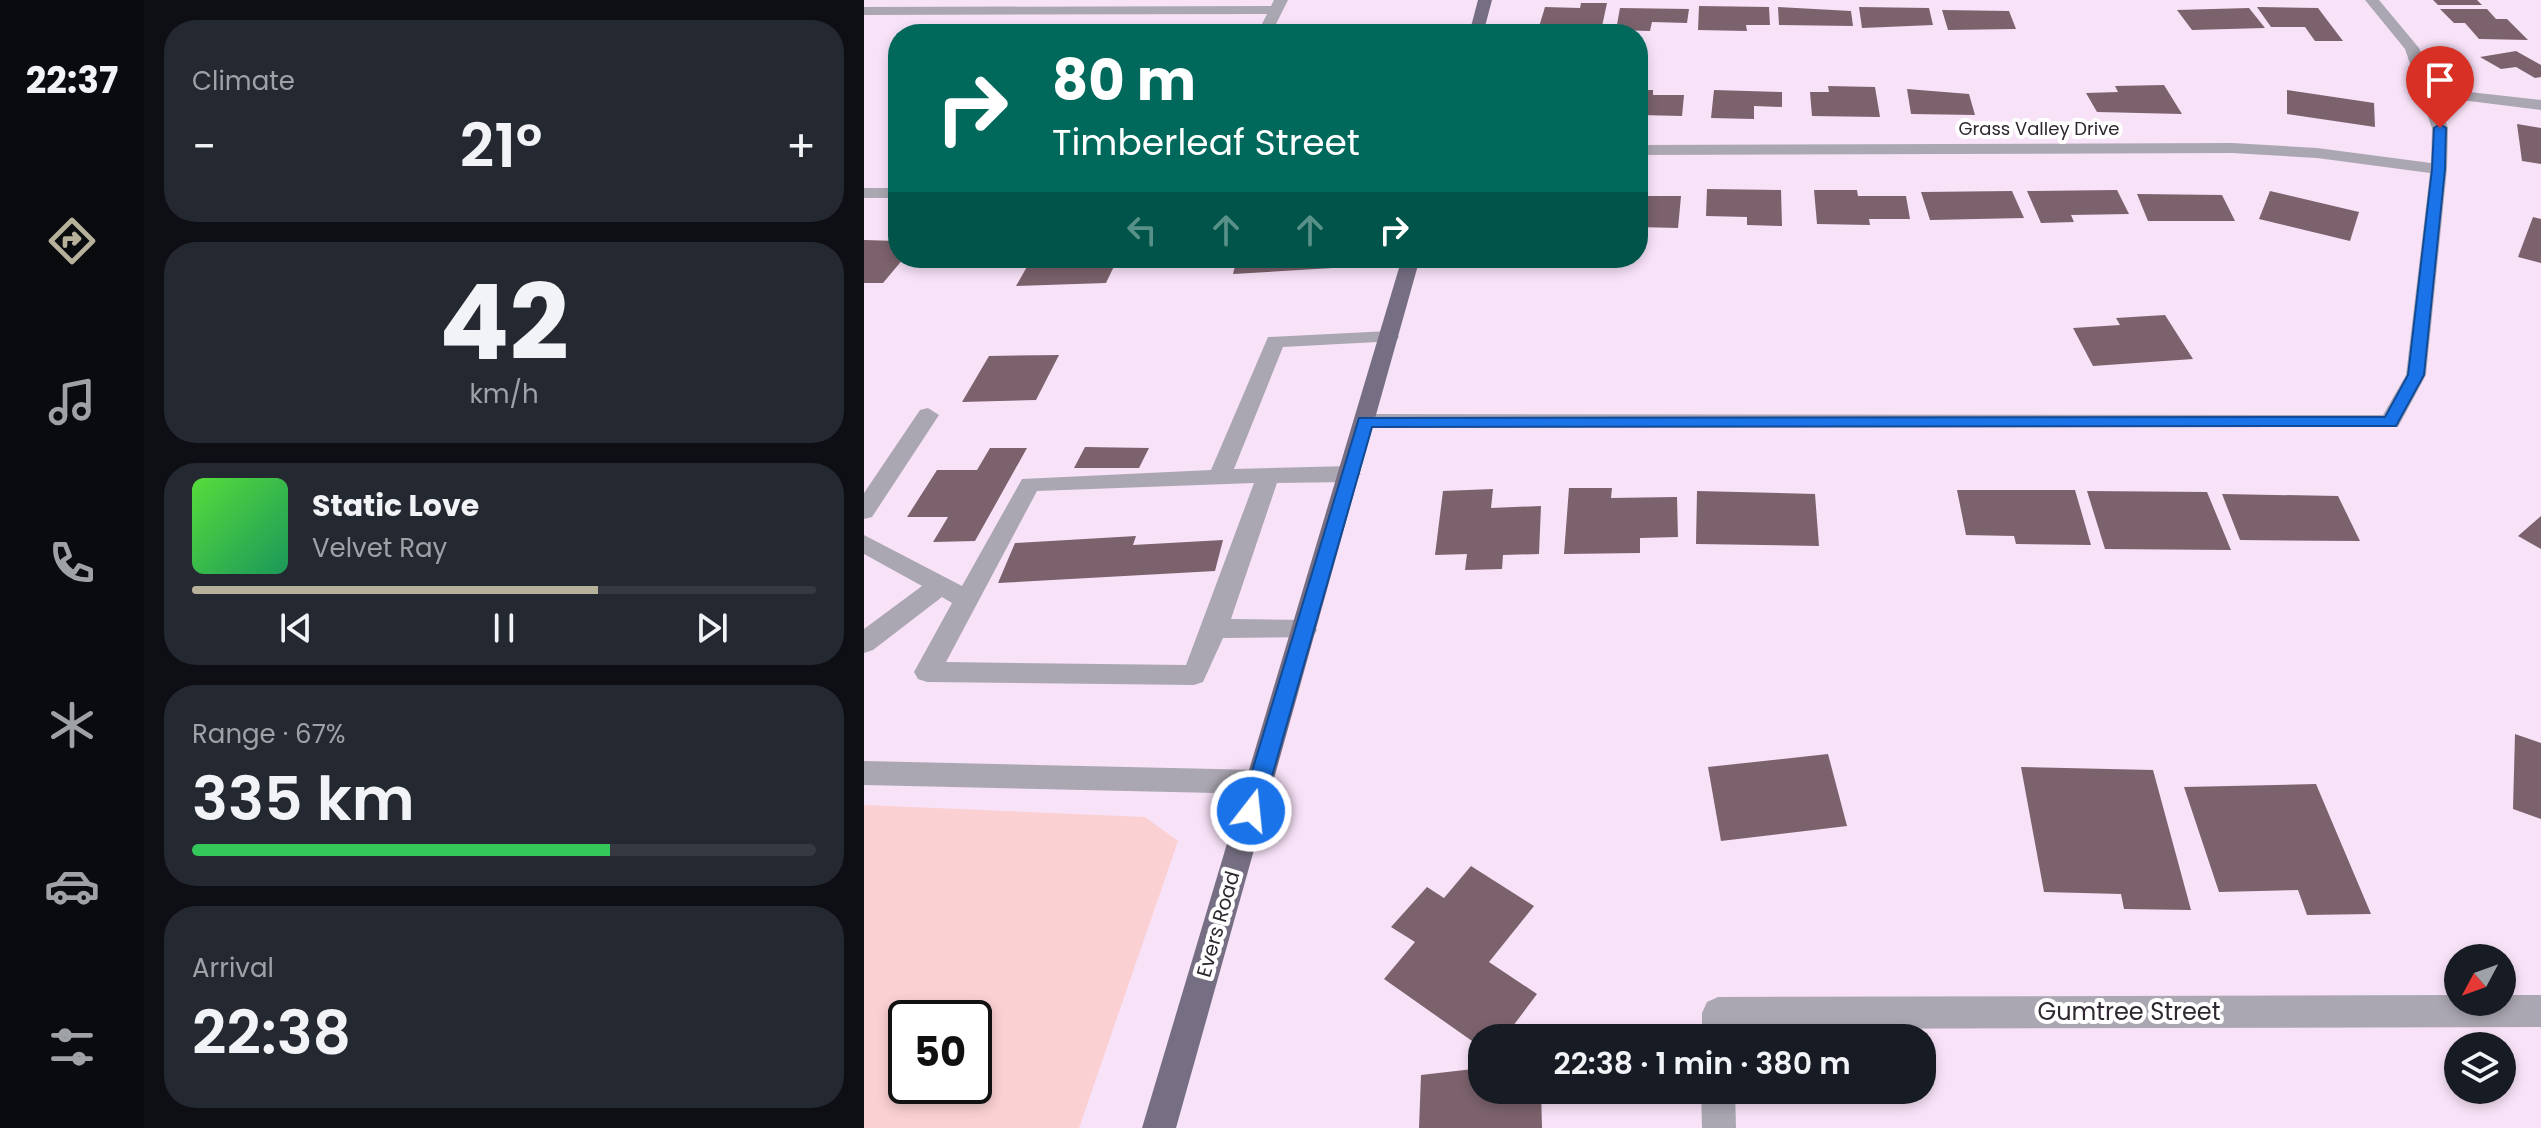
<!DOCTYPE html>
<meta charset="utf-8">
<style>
:root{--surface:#171b24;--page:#242831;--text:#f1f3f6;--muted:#9ea1a6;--line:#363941;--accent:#b7b09b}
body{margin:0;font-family:Poppins,sans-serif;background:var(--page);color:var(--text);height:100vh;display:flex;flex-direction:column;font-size:30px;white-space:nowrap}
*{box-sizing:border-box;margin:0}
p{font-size:26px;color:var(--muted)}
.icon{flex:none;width:44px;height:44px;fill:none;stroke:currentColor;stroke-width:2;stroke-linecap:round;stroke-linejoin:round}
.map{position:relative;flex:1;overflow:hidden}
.details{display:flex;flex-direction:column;gap:20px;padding:20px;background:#0d0f14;width:720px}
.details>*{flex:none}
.top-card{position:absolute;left:24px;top:24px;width:760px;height:244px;border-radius:32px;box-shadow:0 4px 12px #0003;background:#00695c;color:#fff;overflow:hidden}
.needle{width:52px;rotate:229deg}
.controls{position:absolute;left:1580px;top:944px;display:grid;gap:16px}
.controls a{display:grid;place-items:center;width:72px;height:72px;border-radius:50%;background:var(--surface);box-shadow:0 4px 12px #0003;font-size:40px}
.speed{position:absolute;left:24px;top:1000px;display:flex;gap:16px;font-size:40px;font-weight:700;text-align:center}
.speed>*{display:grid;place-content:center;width:104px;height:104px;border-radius:50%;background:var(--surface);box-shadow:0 4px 12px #0003;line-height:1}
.speed .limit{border:4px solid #111;border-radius:12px;background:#fff;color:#111}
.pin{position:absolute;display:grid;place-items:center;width:68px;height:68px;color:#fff;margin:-82px -34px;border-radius:50% 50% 50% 0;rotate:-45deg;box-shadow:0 0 8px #0007}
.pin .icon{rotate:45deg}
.me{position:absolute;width:88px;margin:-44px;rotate:16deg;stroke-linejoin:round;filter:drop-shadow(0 0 6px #0008)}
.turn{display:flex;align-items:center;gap:28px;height:168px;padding:0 32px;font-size:36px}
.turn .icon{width:104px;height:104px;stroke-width:2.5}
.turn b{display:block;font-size:56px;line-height:68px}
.lanes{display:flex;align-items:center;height:76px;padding:0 32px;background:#0003;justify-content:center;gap:40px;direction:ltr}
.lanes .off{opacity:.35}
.big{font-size:60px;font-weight:600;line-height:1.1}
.details .card{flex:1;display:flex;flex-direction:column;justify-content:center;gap:12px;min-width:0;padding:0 28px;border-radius:32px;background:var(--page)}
.details .dial{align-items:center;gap:0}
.dial b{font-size:104px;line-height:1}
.song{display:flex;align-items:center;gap:24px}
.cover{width:96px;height:96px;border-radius:12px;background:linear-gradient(135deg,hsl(110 70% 55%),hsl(150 70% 35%))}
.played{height:8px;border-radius:4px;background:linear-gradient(90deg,var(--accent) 65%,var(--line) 65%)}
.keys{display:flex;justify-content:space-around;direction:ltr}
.heat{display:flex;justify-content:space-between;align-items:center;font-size:44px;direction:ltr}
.charge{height:12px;border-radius:6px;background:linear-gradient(90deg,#34c759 67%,var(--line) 0)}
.trip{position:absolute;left:604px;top:1024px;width:468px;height:80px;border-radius:32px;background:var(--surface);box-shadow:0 4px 12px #0003;font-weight:600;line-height:80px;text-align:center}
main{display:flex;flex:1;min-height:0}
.menu{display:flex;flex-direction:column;width:144px;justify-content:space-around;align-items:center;background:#090b0e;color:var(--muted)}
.menu .icon{width:56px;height:56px}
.menu .on{color:var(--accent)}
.menu b{font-size:36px;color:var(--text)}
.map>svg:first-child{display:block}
</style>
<main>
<nav class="menu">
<b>22:37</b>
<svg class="icon on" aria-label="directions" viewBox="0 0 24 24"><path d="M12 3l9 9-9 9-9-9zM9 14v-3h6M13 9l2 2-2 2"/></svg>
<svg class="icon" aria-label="music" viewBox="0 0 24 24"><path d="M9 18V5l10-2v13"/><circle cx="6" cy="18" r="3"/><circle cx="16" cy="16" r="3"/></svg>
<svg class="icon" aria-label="phone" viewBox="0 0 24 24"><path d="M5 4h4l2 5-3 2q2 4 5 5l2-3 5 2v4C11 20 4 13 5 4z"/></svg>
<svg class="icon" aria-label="climate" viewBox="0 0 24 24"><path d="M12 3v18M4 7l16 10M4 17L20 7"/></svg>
<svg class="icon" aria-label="car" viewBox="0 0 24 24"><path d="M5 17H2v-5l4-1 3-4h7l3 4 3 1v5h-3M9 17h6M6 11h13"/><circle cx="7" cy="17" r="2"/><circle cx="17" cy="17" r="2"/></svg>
<svg class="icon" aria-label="filters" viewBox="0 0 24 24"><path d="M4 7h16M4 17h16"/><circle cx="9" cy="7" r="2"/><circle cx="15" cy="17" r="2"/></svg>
</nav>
<section class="details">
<div class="card"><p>Climate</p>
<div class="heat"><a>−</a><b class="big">21°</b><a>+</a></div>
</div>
<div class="card dial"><b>42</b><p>km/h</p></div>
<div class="card">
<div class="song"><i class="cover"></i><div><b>Static Love</b><p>Velvet Ray</p></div></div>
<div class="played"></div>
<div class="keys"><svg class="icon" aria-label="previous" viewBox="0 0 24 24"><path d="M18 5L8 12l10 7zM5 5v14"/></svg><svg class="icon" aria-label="pause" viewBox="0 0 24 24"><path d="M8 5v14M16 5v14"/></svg><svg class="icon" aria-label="next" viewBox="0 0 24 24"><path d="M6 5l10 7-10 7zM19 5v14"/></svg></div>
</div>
<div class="card"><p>Range · 67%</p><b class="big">335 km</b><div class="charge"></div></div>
<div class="card"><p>Arrival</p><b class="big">22:38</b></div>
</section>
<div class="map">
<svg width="1677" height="1128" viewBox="0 0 1677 1128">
<rect width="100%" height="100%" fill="#f8e2f8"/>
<path fill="#fbd0d2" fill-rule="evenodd" d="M0,805L281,817L314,841L215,1128H0ZM42,1018H110V1086H42Z"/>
<g fill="#7c626d">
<path d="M1569,0H1613L1618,5H1574Z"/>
<path d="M717,3H743L737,31L674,30L681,7L716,8Z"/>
<path d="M835,6L905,7L906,25H882L883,31L834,30Z"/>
<path d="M914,7L987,11L989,26L915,25Z"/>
<path d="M995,7L1065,8L1069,25L998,28Z"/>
<path d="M1393,7L1454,8L1479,41H1451L1441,27H1407Z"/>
<path d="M756,8L825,9L823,23L788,22L786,31L752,30Z"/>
<path d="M1385,8L1401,28L1328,30L1313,10Z"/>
<path d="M1576,9H1623L1632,19H1643L1664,40L1615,39L1601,23H1590Z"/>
<path d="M1078,10L1145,11L1152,29L1084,30Z"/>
<path d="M1652,51L1677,65V77L1671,78L1652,67L1637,69L1616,57Z"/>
<path d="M1300,85L1318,114L1233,112L1222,93L1254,92L1251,86Z"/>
<path d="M964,86L1011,87L1016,117L948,116L946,92H965Z"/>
<path d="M1043,89L1105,94L1111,115L1047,114Z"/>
<path d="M774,90H789V95H820L818,116L774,115Z"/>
<path d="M850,90L918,92V107L890,106V119L847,118Z"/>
<path d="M1423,90L1510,103L1511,127L1423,114Z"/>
<path d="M1653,124L1677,128V164L1658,161Z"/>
<path d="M843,189L917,190L918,226L883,225V217L842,216Z"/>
<path d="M950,190H993L994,196H1042L1046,219H1005L1006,225L953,224Z"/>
<path d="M1253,190L1265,214L1207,215L1210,222L1177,223L1163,191Z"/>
<path d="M1148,191L1160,218L1066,220L1057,192Z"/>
<path d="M1406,191L1495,212L1486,241L1395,219Z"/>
<path d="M1273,194L1358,195L1371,221H1284Z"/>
<path d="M774,196H817L814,228L774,227Z"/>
<path d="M1669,217L1677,219V263L1654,257Z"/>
<path d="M0,240L34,241V258H40L19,283H0Z"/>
<path d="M168,258H254L242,283L152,286Z"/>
<path d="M373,258H471L469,268L369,274Z"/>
<path d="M1301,315L1329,359L1229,366L1209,328L1256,325L1252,318Z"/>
<path d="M195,355L172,400L98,402L125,356Z"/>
<path d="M221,447L285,448L275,468H210Z"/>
<path d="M126,448H163L111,541L69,542L84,517H43L73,470H113Z"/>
<path d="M705,488H748L747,498L813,497L814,537L776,538V553L700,554Z"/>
<path d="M629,489L627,508L677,506L675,554L639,555L638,569L601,570L603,554L571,555L579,491Z"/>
<path d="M1093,490H1211L1227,545L1152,544L1150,536L1102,535Z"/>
<path d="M833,491L951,494L955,546L832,544Z"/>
<path d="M1223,491L1343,492L1367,550L1241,549Z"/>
<path d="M1358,494L1474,496L1496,541L1376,540Z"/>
<path d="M1677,516V549L1654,536Z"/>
<path d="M272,536L269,545L359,540L351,571L134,583L151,543Z"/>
<path d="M1651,734L1677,743V819L1649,809Z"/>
<path d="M964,754L983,826L857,841L844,767Z"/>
<path d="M1157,767L1289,770L1327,910L1260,909L1257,894L1180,892Z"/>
<path d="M1452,784L1507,914L1443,915L1434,890L1355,892L1320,787Z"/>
<path d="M607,866L670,906L625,962L673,994L640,1038H618V1048L520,979L551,942L527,927L563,887L580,898Z"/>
<path d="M618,1068V1090H677L678,1128H555L557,1075Z"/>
</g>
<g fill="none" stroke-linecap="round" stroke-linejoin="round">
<g fill="#aba7b2" fill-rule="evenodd">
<path d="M410,0H424L407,34H393L403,14L0,15V7L407,6Z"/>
<path d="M1501,0H1515L1555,48L1570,88L1677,100V110L1573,97L1584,128L1583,169L1562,375L1534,427L501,428L490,421L501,414L1519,415L1542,375L1566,173L1453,158L1368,153L774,155V145L1368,143L1453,148L1567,163L1568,128L1541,49Z"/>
<rect x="0" y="188" width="34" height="10"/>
<path d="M525,331L532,333L535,337L532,341L419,347L370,469L486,466L497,474L486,482L413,483L367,619L440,620L449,623L453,630L449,637L359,638L339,682L330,685L63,682L54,679L50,672L88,603L78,597L9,650L0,653V629L58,586L0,554V535L98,586L158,479L347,470L404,337ZM390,483L322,665L82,662L173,491Z"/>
<path d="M64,408L75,415L8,517L0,519V493L56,410Z"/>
<path d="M0,761L396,770L406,774L410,782L406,790L396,794L0,785Z"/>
<path d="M1594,995V1002H1638V995H1677V1027L870,1029V1038H838V1013L843,1002L854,997Z"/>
<path d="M837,1090H871L872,1128H838Z"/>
</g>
<g fill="#766f83" fill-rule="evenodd">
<path d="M614,0H628L619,34H605Z"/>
<path d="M538,258H556L312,1128H278Z"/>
</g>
</g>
<path fill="#1a73e8" stroke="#114b97" stroke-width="2" d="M1576,124L1582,128L1581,169L1560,375L1532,426L508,427L398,811L395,817H380L376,811L495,418L1521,417L1544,375L1568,169L1570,128Z"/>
<g text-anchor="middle" stroke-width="8" stroke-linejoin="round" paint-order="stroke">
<g font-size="18" fill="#302830" stroke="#fff">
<text x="1175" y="135">Grass Valley Drive</text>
</g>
<g font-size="20" fill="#302830" stroke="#fff">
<text transform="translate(354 924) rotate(-74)" y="7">Evers Road</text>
</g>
<g font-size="24" fill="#302830" stroke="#fff">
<text x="1265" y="1020">Gumtree Street</text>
</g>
</g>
</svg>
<div class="controls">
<a><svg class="needle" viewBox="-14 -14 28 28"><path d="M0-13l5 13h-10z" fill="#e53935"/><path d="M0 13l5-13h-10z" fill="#9ea1a6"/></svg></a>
<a><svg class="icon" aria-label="layers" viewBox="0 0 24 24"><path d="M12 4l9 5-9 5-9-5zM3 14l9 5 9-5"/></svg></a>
</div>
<div class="speed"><div class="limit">50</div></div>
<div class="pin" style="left:1576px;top:128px;background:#d93025"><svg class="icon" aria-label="arrive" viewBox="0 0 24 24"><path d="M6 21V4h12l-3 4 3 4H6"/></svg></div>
<svg class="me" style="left:387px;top:811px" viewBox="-20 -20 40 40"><circle r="17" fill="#1a73e8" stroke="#fff" stroke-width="3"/><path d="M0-11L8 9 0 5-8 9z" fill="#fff"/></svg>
<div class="trip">22:38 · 1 min · 380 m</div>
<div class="top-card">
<div class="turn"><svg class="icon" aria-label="right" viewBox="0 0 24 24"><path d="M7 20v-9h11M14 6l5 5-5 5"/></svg><div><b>80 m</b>Timberleaf Street</div></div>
<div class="lanes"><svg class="icon off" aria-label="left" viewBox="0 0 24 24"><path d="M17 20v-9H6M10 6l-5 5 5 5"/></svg><svg class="icon off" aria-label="ahead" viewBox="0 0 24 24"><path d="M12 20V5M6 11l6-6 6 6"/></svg><svg class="icon off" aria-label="ahead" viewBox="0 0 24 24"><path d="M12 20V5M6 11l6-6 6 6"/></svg><svg class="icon" aria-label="right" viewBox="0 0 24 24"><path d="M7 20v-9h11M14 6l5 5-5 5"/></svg></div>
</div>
</div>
</main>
